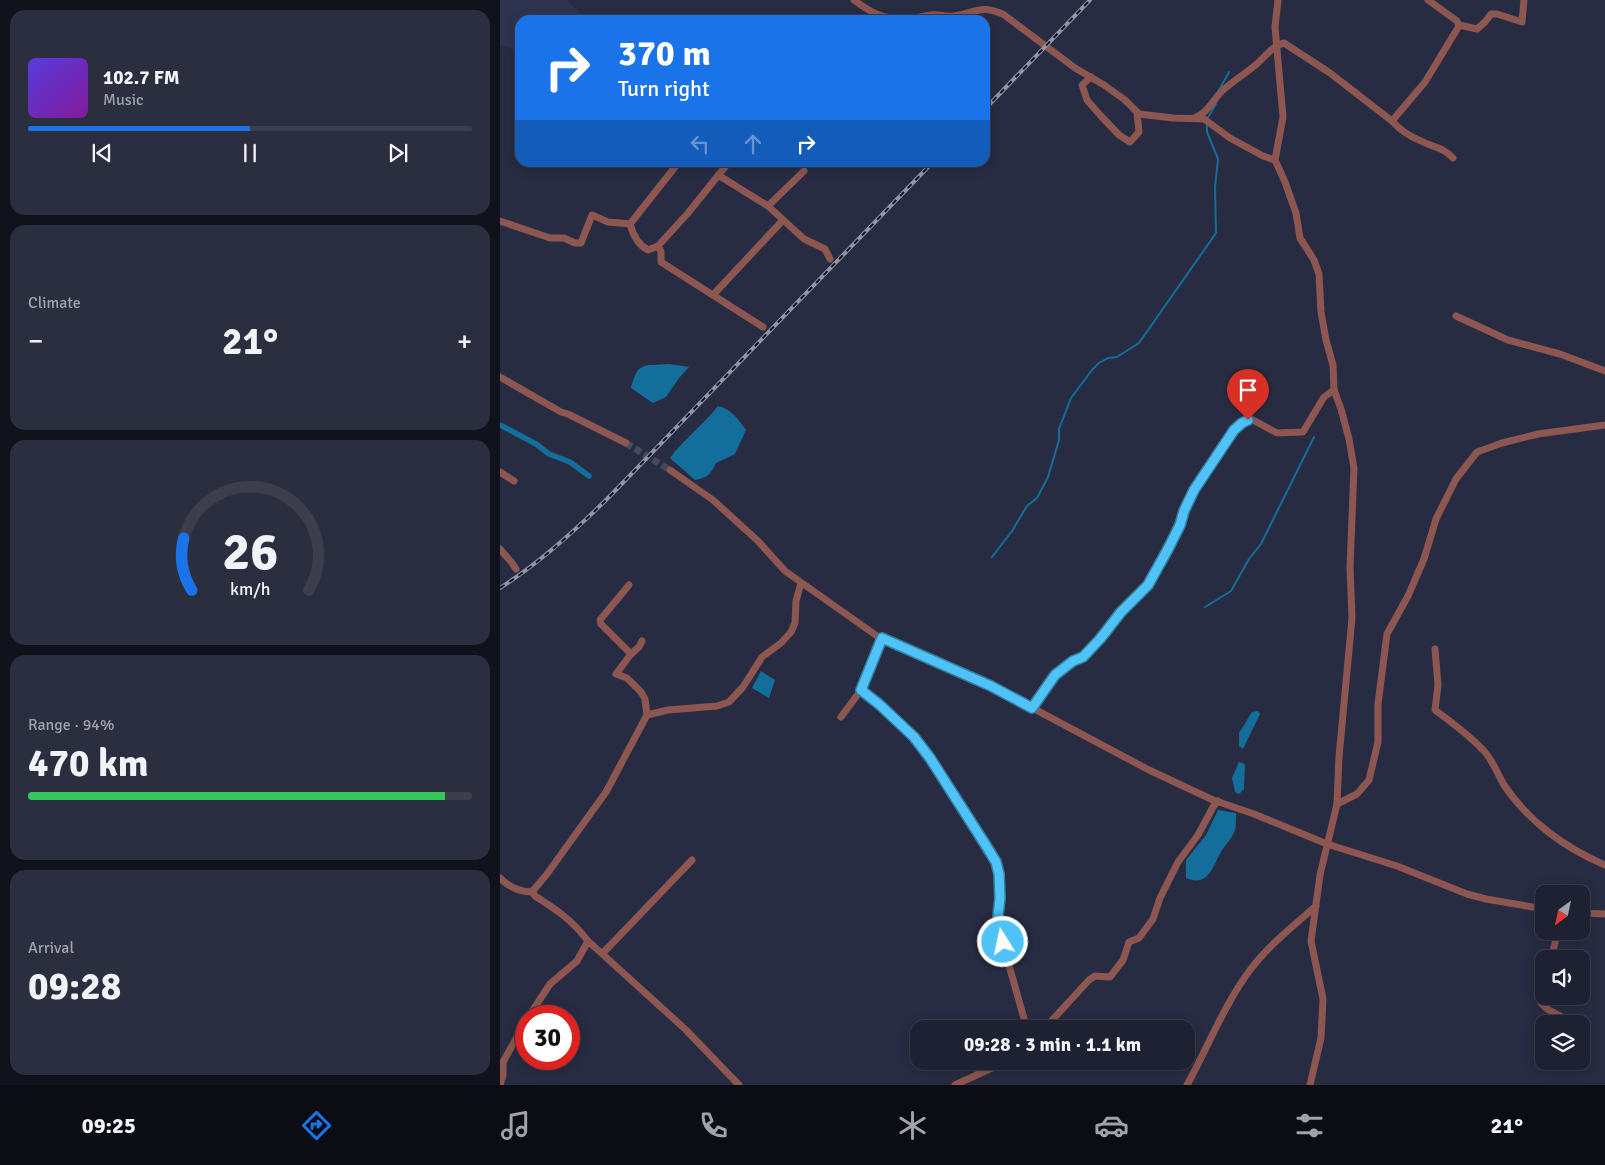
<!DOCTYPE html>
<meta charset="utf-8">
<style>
:root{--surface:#1e2132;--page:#2b2e3e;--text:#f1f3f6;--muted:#a1a3ac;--line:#3c3e4d;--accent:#1a73e8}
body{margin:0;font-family:Signika,sans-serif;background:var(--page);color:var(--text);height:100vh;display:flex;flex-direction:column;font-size:19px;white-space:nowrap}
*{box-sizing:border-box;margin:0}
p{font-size:16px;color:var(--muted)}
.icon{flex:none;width:28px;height:28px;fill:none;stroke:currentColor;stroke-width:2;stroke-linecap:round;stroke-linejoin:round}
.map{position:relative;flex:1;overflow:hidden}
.panel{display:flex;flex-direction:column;gap:10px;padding:10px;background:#10121c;width:500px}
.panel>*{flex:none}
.top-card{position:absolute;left:15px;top:15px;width:475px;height:152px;border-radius:15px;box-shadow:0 2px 12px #0003,0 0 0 1px var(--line);background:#1a73e8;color:#fff;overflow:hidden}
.needle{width:32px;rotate:213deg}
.controls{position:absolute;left:1035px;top:885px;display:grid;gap:10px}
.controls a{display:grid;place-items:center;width:55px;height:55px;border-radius:10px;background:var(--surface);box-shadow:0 2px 12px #0003,0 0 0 1px var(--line);font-size:25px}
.speed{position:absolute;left:15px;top:1005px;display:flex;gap:10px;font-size:25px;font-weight:700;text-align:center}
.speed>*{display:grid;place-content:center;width:65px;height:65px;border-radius:50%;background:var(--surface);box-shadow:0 2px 12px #0003,0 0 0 1px var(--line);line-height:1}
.speed .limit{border:8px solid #d22;background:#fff;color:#111}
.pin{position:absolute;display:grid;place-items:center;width:42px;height:42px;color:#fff;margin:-51px -21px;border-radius:50% 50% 50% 0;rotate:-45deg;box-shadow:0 0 5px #0007}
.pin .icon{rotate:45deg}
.me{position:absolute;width:55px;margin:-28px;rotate:350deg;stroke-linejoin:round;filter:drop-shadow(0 0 4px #0008)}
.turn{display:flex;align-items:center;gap:18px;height:105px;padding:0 20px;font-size:22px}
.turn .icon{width:65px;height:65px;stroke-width:2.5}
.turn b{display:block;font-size:35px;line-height:42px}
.lanes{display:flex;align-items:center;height:48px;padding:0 20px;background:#0003;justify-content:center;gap:25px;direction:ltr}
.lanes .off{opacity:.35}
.big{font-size:38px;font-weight:800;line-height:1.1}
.panel .card{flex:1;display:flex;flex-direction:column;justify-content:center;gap:8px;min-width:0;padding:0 18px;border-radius:15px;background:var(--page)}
.panel .dial{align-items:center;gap:0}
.dial svg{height:130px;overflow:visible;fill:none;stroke:var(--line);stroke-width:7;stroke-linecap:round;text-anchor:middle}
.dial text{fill:var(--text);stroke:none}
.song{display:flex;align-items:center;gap:15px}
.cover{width:60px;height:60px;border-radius:8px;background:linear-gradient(135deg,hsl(250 70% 55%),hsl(290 70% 35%))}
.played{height:5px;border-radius:2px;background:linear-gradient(90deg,var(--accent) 50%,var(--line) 50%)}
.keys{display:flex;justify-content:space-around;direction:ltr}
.heat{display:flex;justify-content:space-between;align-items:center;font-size:28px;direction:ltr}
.charge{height:8px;border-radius:4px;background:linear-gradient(90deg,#34c759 94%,var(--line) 0)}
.trip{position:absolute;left:410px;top:1020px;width:285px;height:50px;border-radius:15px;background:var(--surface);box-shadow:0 2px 12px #0003,0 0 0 1px var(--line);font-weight:800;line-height:50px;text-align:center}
.menu{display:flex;height:80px;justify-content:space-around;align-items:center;background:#0c0d14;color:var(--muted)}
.menu .icon{width:35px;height:35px}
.menu .current{color:var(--accent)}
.menu b{font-size:22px;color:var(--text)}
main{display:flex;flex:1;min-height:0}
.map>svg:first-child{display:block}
</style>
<main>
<section class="panel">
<div class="card">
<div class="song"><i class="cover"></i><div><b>102.7 FM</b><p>Music</p></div></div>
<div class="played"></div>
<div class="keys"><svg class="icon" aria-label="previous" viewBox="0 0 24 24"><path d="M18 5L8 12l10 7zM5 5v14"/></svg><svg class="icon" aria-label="pause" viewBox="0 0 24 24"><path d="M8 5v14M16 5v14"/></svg><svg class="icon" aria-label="next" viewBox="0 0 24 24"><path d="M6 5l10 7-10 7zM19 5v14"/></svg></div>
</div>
<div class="card"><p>Climate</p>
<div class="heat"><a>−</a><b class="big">21°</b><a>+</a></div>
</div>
<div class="card dial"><svg viewBox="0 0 100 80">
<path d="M14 69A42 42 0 1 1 86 69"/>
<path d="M14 69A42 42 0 0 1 9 37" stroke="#1a73e8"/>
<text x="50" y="56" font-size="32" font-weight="700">26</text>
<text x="50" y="72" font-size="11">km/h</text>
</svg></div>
<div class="card"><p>Range · 94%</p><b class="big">470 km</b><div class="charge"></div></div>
<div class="card"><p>Arrival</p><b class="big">09:28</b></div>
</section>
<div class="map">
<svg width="1105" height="1085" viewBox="0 0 1105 1085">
<rect width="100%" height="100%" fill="#282c42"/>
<path fill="#2e3450" d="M0,0H67L88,20H20L19,51L0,45Z"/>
<g fill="#136e9b">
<path d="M169,364L189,367L179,378L166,397L153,403L131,388C138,361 143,366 169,364Z"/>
<path d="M218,406C230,408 239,420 246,430L235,454L216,463C211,474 207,478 195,480L170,458C184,439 203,425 218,406Z"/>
<path d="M261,671L275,680L269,698L252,688Z"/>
<path d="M758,711L760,714L743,749L739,746V733L752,712Z"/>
<path d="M739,762L745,764L744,789L739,794L735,792L732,778Z"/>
<path d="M718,810L736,813C736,818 736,825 735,830C733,837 726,844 722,850C713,865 709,888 686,878V860L706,835Z"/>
</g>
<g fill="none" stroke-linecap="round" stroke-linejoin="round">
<g stroke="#136e9b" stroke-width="2">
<path d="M718,92L729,72"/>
<path d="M707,119L716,104"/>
<path d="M492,557L512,531L527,506L537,498L548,477L559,440V429L571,398L592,370L599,363L608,358L617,357L639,343L716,233L715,187L718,159L707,132V124"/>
<path d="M705,607L731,591L749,559L761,544L814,437"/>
</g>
<path stroke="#136e9b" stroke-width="5.5" d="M0,425L36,444L49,454L70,462L89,476"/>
<path stroke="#45495e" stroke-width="7" stroke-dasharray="7 3.5" stroke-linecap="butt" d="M126,443L170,470"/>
<g stroke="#8d5650" stroke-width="7">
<path d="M354,0C375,16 388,21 415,18C421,17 426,15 431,15C438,14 447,17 454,16C476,13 479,4 503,14L575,68L604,85L625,100L639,114L673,118L704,119L730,138L763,156L775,160L785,182L796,213L800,238L814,260L819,274L821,312L826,340L833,365L834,390L841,409L849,439L854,468L850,567L852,618L839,757L837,804L820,875L811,941L823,999L821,1038L810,1085"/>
<path d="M959,25L977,29L985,22L991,14H997L1022,22L1024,0"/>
<path d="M591,77L582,85L587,100L600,115L619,135L630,142L639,132L637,112"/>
<path d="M694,118C707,114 713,100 722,91C732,82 743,75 753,67C764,59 771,46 784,43L830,73L892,121L925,82L959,26L957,21L928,0"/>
<path d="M892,121C899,129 911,137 921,141C934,148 943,147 953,158"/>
<path d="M775,160L783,117L775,27L778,0"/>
<path d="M218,175L268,206L304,239L325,249L330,259"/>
<path d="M268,206L304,171"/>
<path d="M0,221L50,238H64L75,243H81L92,215L108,222L130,224C133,235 138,245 148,250L158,246L161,252V262L263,327"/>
<path d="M130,224L179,162"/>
<path d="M158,246L188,213L229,162"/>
<path d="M213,295L283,220"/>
<path d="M956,316L1008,340L1060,354L1105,371"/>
<path d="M0,377L61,412L68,414L126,443"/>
<path d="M170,470L213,500L258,541L285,571L377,636L491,686L649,770L713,800L754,814L827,844L897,866L967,894L986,899L1044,909"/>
<path d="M0,472L14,481"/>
<path d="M0,549L12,563L16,569"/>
<path d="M129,585L100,620L101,624L131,654"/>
<path d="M935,649L938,685L935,710C951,722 968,734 982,749C992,758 997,773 1004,785C1028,821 1065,848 1105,865"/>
<path d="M361,690L414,737L430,758L496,862C503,885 498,907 499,930L527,1029"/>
<path d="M532,708L555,675L573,661L583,657L600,639L621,612L648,585L668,549L680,525L683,511L694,490L734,431L742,423L751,419L777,433L803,432L824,397L834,390"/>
<path d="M147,715L168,710L217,706L229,702L243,687L262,657L281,643L291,632L295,623L296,601L301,583"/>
<path d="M341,717L361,690L382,638"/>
<path d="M837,804L857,794L869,780L878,742V704L887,634L908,596L924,559L936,519L956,479L977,452L1002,443L1038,434L1105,425"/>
<path d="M0,878C9,887 19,892 32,892L35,896C57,910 72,920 88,941L185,1029L239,1085"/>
<path d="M32,892L47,874L106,792L147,715L145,699L141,692L127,678L116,674L131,654L139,647L142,641"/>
<path d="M1081,913L1105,914"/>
<path d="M103,953L192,860"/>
<path d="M1051,959L1058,931"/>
<path d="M1044,991L1041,1003L1047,1009L1075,1024"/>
<path d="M29,1016L50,984L77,961L88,941"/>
<path d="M544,1029L589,980L595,976L610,977L623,960L629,942L639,938L653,919L660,898L678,862L698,835L713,807L718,801"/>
<path d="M0,1085L3,1075V1062L26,1021"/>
<path d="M455,1085L507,1061"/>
<path d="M687,1085C708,1047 724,1005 750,970C768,946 793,926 816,906"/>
</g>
<defs>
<g id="rail">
<path d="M485,109L590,0"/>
<path d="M0,588C41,562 77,529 111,495L433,162"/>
</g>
</defs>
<use href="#rail" stroke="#9195a7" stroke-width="4"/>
<use href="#rail" stroke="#13151f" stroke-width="2" stroke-dasharray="5.5" stroke-linecap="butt"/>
</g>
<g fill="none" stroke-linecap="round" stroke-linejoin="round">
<defs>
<path id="route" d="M503,942L498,916L500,898L499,874L496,862L485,844L430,758L414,737L380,705L361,690L382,638L491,686L532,708L555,675L573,661L583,657L600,639L621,612L648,585L668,549L680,525L684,511L694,490L734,430L742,423L748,420"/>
</defs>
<use href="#route" stroke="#337fa1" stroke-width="12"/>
<use href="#route" stroke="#4fc3f7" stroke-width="9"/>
</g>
</svg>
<div class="controls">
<a><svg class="needle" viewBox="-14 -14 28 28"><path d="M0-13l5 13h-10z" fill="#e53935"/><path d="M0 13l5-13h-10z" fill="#a1a3ac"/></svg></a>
<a><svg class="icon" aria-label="sound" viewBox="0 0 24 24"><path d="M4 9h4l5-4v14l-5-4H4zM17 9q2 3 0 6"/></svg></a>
<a><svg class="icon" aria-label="layers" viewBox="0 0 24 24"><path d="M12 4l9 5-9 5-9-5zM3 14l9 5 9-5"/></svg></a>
</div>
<div class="speed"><div class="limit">30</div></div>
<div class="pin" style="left:748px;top:420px;background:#d93025"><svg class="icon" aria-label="arrive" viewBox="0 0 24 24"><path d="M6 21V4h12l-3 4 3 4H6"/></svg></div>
<svg class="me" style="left:503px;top:942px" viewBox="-20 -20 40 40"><circle r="17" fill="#4fc3f7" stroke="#fff" stroke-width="3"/><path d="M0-11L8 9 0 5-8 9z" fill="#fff"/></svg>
<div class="trip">09:28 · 3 min · 1.1 km</div>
<div class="top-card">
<div class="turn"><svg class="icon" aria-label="right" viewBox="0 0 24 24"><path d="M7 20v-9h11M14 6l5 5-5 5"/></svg><div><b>370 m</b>Turn right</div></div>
<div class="lanes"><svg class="icon off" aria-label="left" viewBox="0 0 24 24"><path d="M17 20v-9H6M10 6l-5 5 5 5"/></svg><svg class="icon off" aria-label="ahead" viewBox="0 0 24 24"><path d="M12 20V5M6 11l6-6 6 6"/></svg><svg class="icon" aria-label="right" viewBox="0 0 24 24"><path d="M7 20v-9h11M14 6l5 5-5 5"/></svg></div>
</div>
</div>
</main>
<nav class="menu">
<b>09:25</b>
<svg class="icon current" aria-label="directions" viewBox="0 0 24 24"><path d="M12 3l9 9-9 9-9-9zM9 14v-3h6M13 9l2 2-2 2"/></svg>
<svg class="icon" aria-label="music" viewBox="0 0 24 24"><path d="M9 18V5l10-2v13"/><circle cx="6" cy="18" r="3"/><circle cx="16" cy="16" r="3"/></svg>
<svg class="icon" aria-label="phone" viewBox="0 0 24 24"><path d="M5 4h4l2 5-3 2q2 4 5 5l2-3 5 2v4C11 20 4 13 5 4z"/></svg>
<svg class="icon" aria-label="climate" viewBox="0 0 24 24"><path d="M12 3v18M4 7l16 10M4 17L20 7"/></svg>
<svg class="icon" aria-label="car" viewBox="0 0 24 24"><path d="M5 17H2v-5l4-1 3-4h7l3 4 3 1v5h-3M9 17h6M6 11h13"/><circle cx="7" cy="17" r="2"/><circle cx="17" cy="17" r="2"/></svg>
<svg class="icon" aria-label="filters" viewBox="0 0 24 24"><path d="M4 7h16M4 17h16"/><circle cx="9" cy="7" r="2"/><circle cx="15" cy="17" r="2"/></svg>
<b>21°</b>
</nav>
